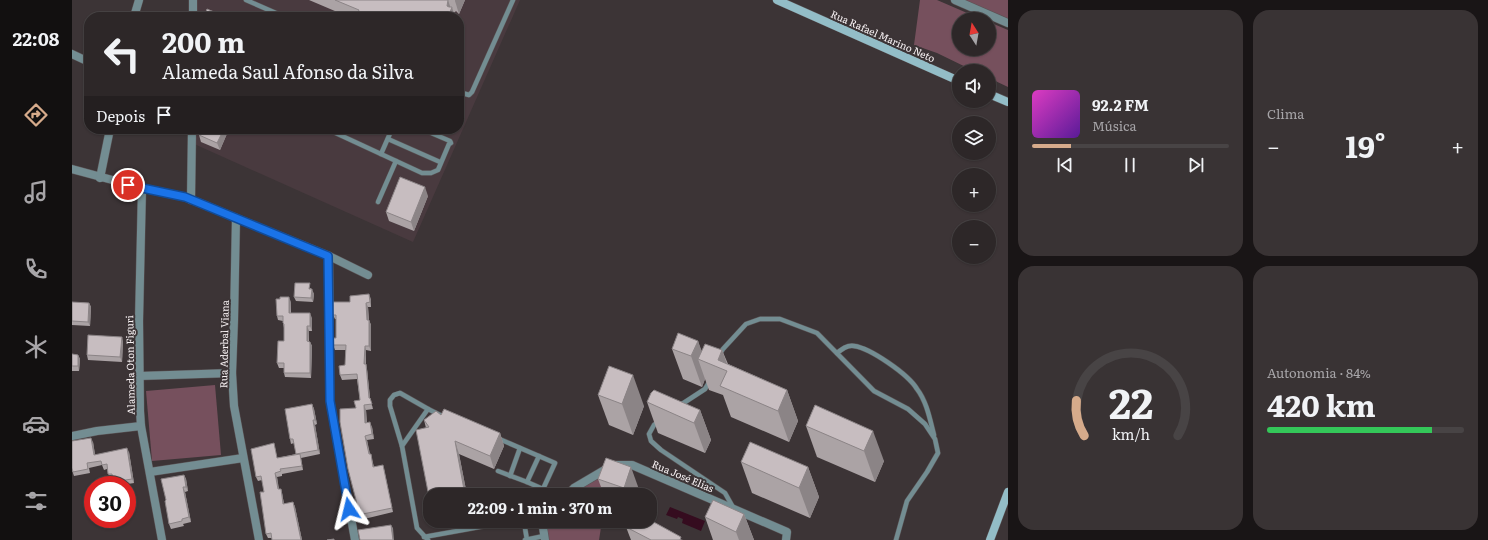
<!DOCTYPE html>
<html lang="pt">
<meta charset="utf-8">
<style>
:root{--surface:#2d2728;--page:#393334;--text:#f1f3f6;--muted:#a7a5a8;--line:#484445;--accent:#d6ab8b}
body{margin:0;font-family:Literata,serif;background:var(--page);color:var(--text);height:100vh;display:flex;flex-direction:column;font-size:15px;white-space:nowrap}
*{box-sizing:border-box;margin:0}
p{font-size:13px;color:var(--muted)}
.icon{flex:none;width:22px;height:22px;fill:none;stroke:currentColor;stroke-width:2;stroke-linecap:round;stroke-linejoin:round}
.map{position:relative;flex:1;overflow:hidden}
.panel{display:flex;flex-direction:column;gap:10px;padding:10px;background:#191516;width:480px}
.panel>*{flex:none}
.banner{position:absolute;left:12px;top:12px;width:380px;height:122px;border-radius:16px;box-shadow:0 1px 3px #0004,0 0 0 1px var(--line);background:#2d2728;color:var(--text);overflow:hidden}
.needle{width:26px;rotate:349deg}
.fabs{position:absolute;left:880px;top:12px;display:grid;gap:8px}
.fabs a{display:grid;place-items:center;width:44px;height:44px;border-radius:50%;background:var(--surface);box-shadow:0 1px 3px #0004,0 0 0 1px var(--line);font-size:20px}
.speed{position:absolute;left:12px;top:476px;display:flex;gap:8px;font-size:20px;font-weight:700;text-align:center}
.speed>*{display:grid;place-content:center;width:52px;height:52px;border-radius:50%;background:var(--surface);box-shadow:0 1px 3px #0004,0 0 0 1px var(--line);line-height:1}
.speed .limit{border:6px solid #d22;background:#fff;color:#111}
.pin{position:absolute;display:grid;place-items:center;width:34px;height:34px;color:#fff;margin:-17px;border:2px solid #fff;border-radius:50%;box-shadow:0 1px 4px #0007}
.me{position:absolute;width:44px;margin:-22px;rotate:350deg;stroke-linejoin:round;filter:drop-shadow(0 0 3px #0008)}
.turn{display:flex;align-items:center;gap:14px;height:84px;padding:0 12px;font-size:18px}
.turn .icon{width:52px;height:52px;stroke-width:2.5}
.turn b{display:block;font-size:28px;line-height:34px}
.then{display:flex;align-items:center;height:38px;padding:0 12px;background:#0003;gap:8px;font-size:15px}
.big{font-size:30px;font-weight:700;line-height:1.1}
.panel .widget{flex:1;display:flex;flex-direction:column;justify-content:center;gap:6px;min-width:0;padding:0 14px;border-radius:16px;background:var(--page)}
.panel .dial{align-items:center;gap:0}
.dial svg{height:104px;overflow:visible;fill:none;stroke:var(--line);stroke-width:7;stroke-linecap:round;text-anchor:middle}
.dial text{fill:var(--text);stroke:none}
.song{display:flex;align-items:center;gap:12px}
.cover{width:48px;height:48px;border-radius:6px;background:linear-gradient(135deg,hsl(310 70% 55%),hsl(270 70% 35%))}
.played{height:4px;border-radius:2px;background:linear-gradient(90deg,var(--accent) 20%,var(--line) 20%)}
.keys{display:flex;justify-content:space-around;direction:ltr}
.heat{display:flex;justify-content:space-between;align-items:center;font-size:22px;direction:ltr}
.charge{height:6px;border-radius:3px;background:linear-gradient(90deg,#34c759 84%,var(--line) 0)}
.panel .tiles{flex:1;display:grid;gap:10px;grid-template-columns:repeat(2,1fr)}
.trip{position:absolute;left:351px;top:488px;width:234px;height:40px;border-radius:16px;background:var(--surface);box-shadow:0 1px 3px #0004,0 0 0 1px var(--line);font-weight:700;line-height:40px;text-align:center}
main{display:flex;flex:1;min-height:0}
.tab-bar{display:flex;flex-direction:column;width:72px;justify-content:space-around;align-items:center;background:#121010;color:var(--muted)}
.tab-bar .icon{width:28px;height:28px}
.tab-bar .current{color:var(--accent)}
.tab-bar b{font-size:18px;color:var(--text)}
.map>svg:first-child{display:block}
</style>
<main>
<nav class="tab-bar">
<b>22:08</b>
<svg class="icon current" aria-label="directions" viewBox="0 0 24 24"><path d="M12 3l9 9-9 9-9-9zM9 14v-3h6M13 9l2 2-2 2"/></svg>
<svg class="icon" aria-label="music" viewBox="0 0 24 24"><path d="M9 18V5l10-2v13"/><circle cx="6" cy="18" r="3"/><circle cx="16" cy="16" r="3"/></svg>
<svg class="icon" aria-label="phone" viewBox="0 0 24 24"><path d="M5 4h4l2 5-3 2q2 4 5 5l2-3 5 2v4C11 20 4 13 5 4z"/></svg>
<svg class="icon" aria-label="climate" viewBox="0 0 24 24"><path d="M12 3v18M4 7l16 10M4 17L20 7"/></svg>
<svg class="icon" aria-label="car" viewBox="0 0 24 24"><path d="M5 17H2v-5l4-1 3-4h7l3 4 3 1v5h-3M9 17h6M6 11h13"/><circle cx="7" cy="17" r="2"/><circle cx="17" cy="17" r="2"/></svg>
<svg class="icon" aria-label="filters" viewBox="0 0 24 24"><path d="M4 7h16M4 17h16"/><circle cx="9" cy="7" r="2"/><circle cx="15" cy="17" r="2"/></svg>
</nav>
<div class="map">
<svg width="936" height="540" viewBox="0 0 936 540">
<rect width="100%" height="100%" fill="#3c3436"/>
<path fill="#493a3f" d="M121,0H448L341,242L120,143V129H387V17H121Z"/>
<g fill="#76505d">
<path d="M848,0H865L909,19H887V49H917V22L936,30V87L917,78V71H902L865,53L842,45Z"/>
<path d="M891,0H936V19Z"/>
<path d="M143,385L149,455L80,461L74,391Z"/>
<path d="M531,471L535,495H495Z"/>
<path d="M470,521H530L527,540H472Z"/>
</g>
<path fill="#350c1f" d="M598,507L633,521L629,531L610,523L611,519L606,517L605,519L594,515Z"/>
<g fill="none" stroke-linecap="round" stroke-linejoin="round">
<defs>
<g id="lane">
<path d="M174,0L213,17"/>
<path d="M387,92L397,95L400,92L441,0"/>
<path d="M255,129L350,173H359L366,170L377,144L379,143L378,141L350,129"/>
<path d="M316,139L368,162"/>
<path d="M309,154L320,129"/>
<path d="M306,202L324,161"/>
<path d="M765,353C770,349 775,345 782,346C798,348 836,374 845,389C855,402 858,420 862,435"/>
<path d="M647,355L651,349L674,324L688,319H708L745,333L802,391L836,409L853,424L863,439L866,453L855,472L835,501L824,540"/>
<path d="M607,406L633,389L638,381"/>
<path d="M587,421L582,425L577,434L579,441L589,450L653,493L662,509"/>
<path d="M425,438L483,463L471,489L455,482L426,471"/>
<path d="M330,446L318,406V400L322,395L328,393L356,409"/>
<path d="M438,476L448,448"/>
<path d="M455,482L467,456"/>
<path d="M449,521L452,522L455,540"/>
<path d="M352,537L441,521"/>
<path d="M356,540L345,528L330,446L356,409L368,415"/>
<path d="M453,540L472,536"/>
</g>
<g id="street">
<path d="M883,0L936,23"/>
<path d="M62,17L67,0"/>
<path d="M121,17V0"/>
<path d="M0,54L17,62"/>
<path d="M0,169L70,188L113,197L257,256L296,275"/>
<path d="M28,178L38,129"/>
<path d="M70,188L67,321L68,411L69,426L90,540"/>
<path d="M119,200L120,129"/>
<path d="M164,218L162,320L160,373L162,406L187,540"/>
<path d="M257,256L258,401L283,540"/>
<path d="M67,376L160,373"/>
<path d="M0,436L25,431L69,426"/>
<path d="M78,472L171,458"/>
<path d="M495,495L502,488L541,465H560L715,532L714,540"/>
<path d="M470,521L473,540"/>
</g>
<g id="secondary">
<path d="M705,0L887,81"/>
<path d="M917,94L936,102"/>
<path d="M918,540L936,492"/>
</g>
</defs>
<use href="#lane" stroke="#5a5355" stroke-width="5.5"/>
<use href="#street" stroke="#5a5355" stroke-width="9"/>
<use href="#secondary" stroke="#5a5355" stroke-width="9"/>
<use href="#lane" stroke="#738d92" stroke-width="4.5"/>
<use href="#street" stroke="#738d92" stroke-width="8"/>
<use href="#secondary" stroke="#93bdc7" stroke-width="8"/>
</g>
<g fill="#aba3a5">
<path d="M237,0H393L387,14L384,11L382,13L383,17H277Z"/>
<path d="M129,129H157L148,150L129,142L127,135Z"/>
<path d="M356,196L342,231L317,221L314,212Z"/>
<path d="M239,288V289L242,294L241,302L224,301L222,297Z"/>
<path d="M299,299V307H296L297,320L299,325V351L294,350V364L295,369L298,398L301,409L294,410L295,423L300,427L302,439L295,440L298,454H299L300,459L302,467L312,469L321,512L288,520L286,515L284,408L288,400L285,379L270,380L268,375L273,365L274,350H263L261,345L264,338V319H263L261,315L278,302Z"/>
<path d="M0,302L17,303L19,307L18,326L0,325Z"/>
<path d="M219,302V313L240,318V331H237V342H238L240,346L239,378L213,377L212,373V368H207L205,363L212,341V328L211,323V321L206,320L205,316Z"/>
<path d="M51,341L50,362L16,360L15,355Z"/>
<path d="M626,341L629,351L650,350L656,364L715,390L726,421L717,442L659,417L651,395L637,390L633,379L630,387L611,379L600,349Z"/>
<path d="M0,354L6,355L8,359L7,371H0Z"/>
<path d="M526,395L572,406L561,435L537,425Z"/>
<path d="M575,402L628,410L639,440L633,453L586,433Z"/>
<path d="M240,404L242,409L245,424L243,425L248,454L229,458L231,470L210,474V476L205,477L207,489H209L210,493L212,504L221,502L223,507L230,540H200V538H196L194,534L192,492L190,480L186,481L184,477L203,448L205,458L224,454L222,443L219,444L218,439Z"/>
<path d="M743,405L812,461L803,482L745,457L734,426Z"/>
<path d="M369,415L428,433L432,446L422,469L387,454L395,495H358L354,428L352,420Z"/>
<path d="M0,441L21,442L23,455L57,452L62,483L50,485H42L41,478L38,479L35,469L32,470L30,465L17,468L18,473L2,476L0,470Z"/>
<path d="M534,458L569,495H532L526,479Z"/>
<path d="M669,462L736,467L747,497L738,518L680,493Z"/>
<path d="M112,475L114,479L116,491L113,492L119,522L111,524L112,526L99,529L97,524L94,500Z"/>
<path d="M672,514L682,540H641L633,517Z"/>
<path d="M554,527L611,540H559Z"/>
</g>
<g fill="#8b8486">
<path d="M376,0L379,9L380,7L383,17H376L375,6Z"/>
<path d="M383,0H393L387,14L383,1Z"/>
<path d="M152,129H157L148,150L145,143Z"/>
<path d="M353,187L356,196L342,231L339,222Z"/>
<path d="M240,289L242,294L241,302L239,298Z"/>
<path d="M297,294L299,299V307L298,302Z"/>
<path d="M217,297L219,302L218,317L217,313Z"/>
<path d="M17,303L19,307L18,326L16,322Z"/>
<path d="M294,303L296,307L297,325L295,320Z"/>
<path d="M238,313L240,318V331L238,326Z"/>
<path d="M297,320L299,325V351L297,346Z"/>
<path d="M235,326L237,331L236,346L235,341Z"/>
<path d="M50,337L51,341L50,362L48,357Z"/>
<path d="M626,341L634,362L626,359L633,379L630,387L619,356Z"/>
<path d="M238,342L240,346L239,378L238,373Z"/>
<path d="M293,346L294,350L293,369L292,364Z"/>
<path d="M650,350L661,381L655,371L646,360Z"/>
<path d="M6,355L8,359L7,371L6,366Z"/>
<path d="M294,364L295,369L298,398L301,409L297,398Z"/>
<path d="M561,375L572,406L561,435L550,404Z"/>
<path d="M715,390L726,421L717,442L706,411Z"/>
<path d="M240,404L242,409L245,424L243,420Z"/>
<path d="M292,405L294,410L295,428L293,423Z"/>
<path d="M628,410L639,440L633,453L622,423Z"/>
<path d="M241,420L243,425L248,454L246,450Z"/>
<path d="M298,422L300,427L302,439L300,434Z"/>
<path d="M801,431L812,461L803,482L792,451Z"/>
<path d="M428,433L432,446L422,469L418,456Z"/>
<path d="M293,436L295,440L298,459L297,454Z"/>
<path d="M19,438L21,442L24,460L22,455Z"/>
<path d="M383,441L387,454L395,495H393Z"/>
<path d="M55,448L57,452L62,483L60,479Z"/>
<path d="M559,467L569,495H554L552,488Z"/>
<path d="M736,467L747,497L738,518L727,488Z"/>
<path d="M203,473L205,477L207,494L206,489Z"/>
<path d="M112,475L114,479L116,491L114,487Z"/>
<path d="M111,487L113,492L119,522L117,517Z"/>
<path d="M209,489L210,493L213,509L211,504Z"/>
<path d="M221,502L223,507L230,540H229Z"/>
<path d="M672,514L682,540H667L664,532Z"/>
<path d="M319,525L321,528L322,540H321Z"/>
</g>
<g fill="#c7bdc0" stroke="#8b8486">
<path d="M263,0H376L375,6L377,7H380L376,17H284L287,10Z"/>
<path d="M135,9L154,17H132Z"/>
<path d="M129,129H152L145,143L127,135Z"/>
<path d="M328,177L353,187L339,222L314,212Z"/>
<path d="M223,283H238L237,289H240L239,298L222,297Z"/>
<path d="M297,294L298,302L294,303L295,320H297V346H293L292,364H294L297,398H298L300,404L292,405L293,423L298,422L300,434L293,436L297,454H299L301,467L311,465L320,508L286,515L284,500L276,469L268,422V409L284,408L282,401L288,400L285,374L268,375L267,366L273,365L274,345H261V338H264V315H261V302H278V296Z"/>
<path d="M208,297H217V313H238V326H235V341L238,342V373H212V363H205L206,341H212V324L211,323V316H205L204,299H208Z"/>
<path d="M0,302L17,303L16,322L0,321Z"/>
<path d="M606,333L626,341L619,356L600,349Z"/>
<path d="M16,335L50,337L48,357L15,355Z"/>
<path d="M633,344L650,350L646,360L715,390L706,411L648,386L655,371L626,359Z"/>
<path d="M0,354L6,355V366H0Z"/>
<path d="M537,366L561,375L550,404L526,395Z"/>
<path d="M582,390L628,410L622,423L575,402L579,393Z"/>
<path d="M240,404L243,420H241L246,450L224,454L221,439H218L213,409Z"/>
<path d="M743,405L801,431L792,451L734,426Z"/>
<path d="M372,409L428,433L418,456L383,441L393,495H358V502L344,430L357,427L352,420L364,411L369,415Z"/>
<path d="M19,438L22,455L55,448L60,479L41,482L40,474H36L35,464L30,465L29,461L15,463L16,469L1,472L0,468V441Z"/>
<path d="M678,442L736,467L727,488L669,462Z"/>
<path d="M202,443L205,458L228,454L230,466L208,469L209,471L203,473L206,489H209L211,504L221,502L229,540H200L199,533L194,534L188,492H192L189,476L184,477L179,449Z"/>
<path d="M534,458L559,467L552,488L526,479Z"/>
<path d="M112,475L114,487H111L117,517L110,519V521L97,524L93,501L94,500L89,479Z"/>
<path d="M641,500L672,514L664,532L633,517Z"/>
<path d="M578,520L609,537L608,540H579L554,527L557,521H578Z"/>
<path d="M319,525L321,540H288L286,530Z"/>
<path d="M262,539V540H255Z"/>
</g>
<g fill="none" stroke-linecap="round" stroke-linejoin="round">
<defs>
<path id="route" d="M56,185L113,197L256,256L258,401L277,509"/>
</defs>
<use href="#route" stroke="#114b97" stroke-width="10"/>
<use href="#route" stroke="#1a73e8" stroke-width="7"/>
</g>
<g text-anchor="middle" stroke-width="4" stroke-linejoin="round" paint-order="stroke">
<g font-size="10" fill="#f9f3f5" stroke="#3c3436">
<text transform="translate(811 36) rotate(24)" y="4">Rua Rafael Marino Neto</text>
<text transform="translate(152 344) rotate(-89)" y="4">Rua Aderbal Viana</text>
<text transform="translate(58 365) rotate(-91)" y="4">Alameda Oton Figuri</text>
<text transform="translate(611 476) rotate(23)" y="4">Rua José Elias</text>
</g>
</g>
</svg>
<div class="fabs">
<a><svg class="needle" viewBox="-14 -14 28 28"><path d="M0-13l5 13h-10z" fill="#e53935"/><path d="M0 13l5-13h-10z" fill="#a7a5a8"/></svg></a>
<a><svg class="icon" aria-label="sound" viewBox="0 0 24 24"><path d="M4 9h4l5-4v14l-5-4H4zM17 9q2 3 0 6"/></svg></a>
<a><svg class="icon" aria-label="layers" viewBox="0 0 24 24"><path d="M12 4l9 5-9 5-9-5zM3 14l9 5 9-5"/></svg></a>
<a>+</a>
<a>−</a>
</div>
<div class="speed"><div class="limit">30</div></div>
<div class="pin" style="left:56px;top:185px;background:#d93025"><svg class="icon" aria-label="arrive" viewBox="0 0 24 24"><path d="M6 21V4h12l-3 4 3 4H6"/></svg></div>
<svg class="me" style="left:277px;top:509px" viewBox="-20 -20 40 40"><path d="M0-17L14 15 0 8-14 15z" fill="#1a73e8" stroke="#fff" stroke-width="4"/></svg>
<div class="trip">22:09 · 1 min · 370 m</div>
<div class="banner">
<div class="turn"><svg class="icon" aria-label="left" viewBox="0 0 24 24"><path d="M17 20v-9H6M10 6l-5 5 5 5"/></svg><div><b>200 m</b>Alameda Saul Afonso da Silva</div></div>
<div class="then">Depois<svg class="icon" aria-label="arrive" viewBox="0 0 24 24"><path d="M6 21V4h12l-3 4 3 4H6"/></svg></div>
</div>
</div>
<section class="panel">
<div class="tiles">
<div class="widget">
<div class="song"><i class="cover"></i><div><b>92.2 FM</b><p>Música</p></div></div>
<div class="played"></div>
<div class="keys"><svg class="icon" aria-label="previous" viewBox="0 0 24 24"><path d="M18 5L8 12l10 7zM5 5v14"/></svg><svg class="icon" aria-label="pause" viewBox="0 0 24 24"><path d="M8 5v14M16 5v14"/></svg><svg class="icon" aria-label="next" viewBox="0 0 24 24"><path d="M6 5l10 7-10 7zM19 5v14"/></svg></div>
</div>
<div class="widget"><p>Clima</p>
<div class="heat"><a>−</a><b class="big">19°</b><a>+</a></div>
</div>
<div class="widget dial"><svg viewBox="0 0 100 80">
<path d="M14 69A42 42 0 1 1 86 69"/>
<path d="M14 69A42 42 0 0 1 8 42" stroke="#d6ab8b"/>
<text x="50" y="56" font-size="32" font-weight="700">22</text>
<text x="50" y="72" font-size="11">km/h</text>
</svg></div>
<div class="widget"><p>Autonomia · 84%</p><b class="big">420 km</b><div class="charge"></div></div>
</div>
</section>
</main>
